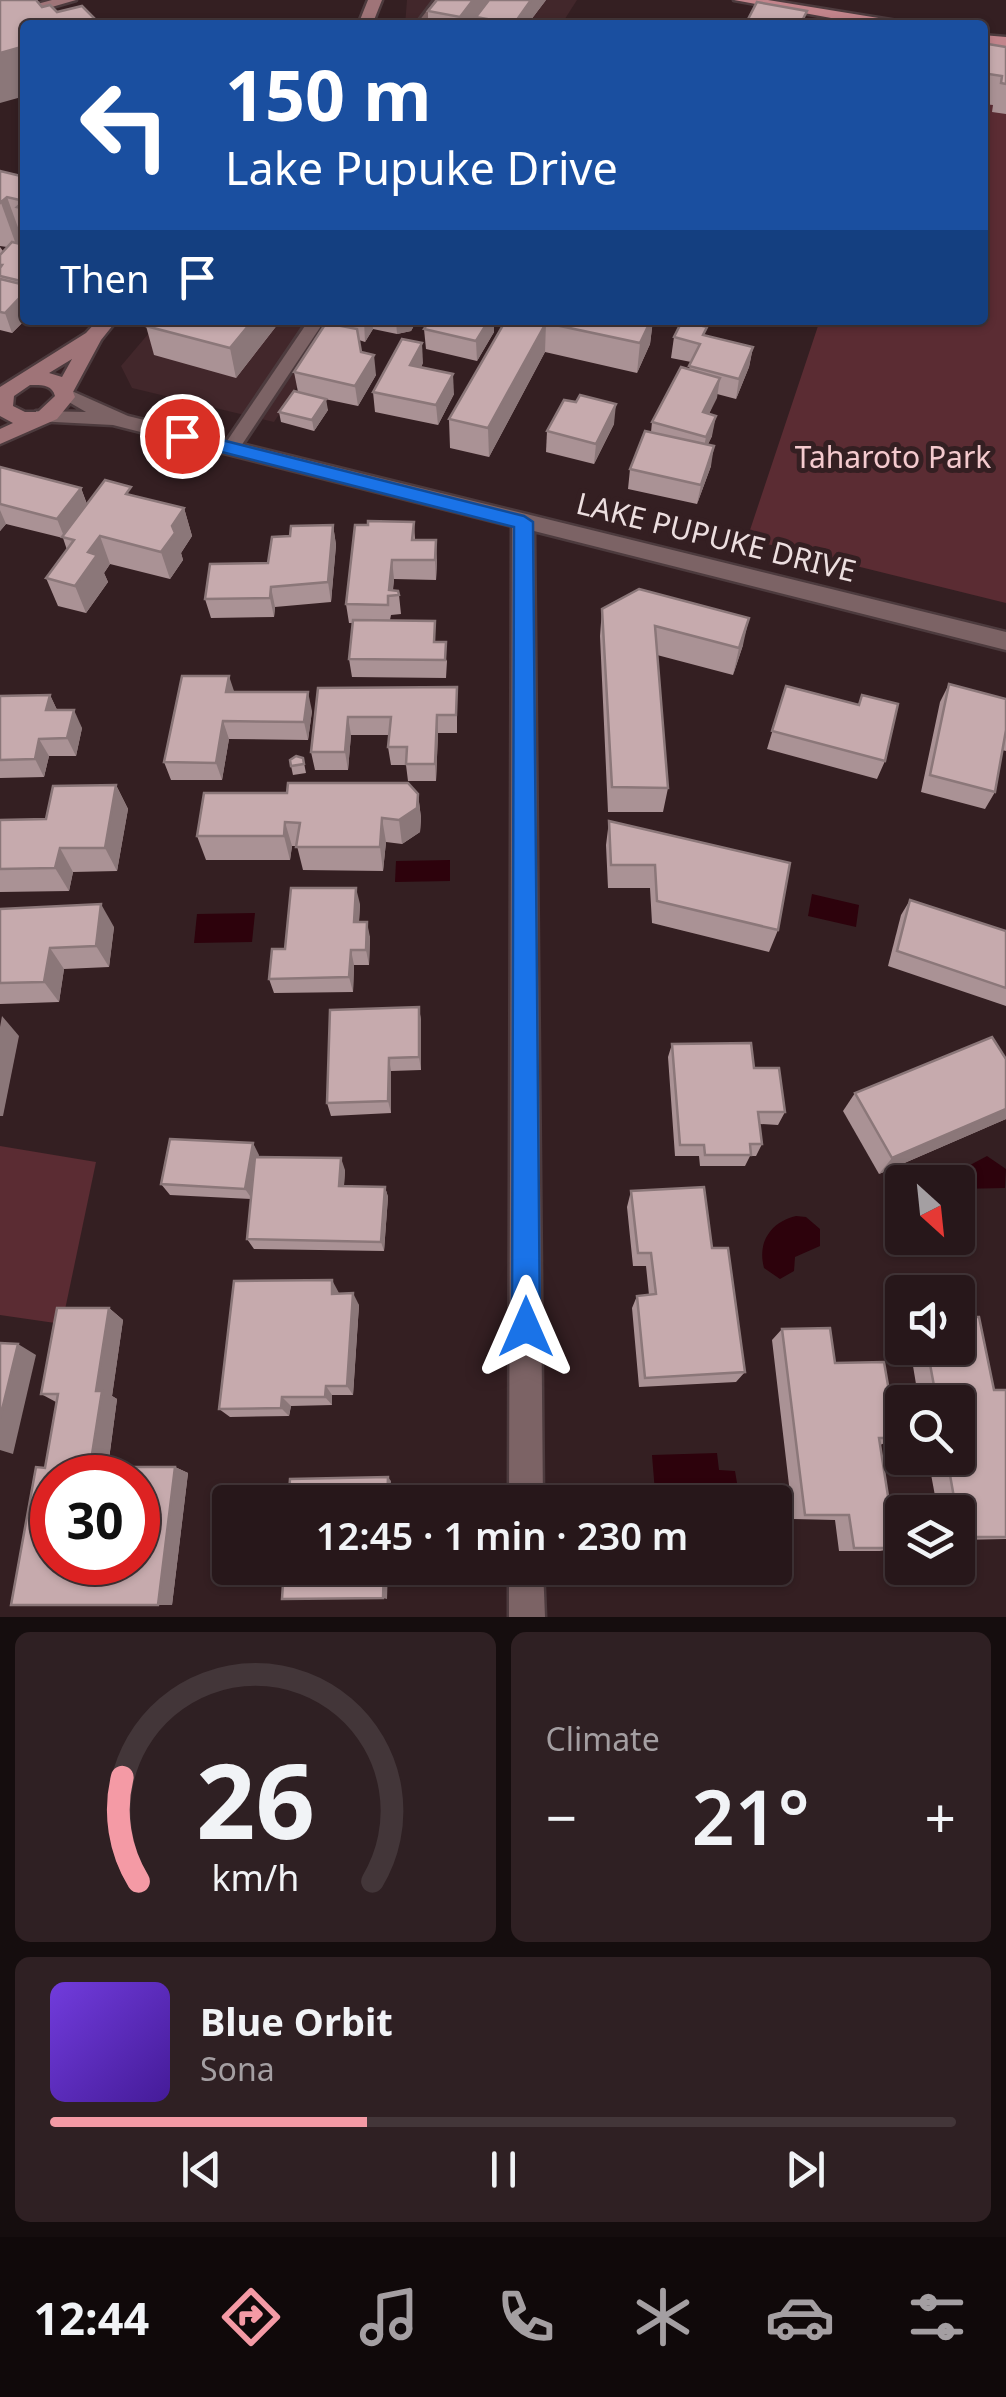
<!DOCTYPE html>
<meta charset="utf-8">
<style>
:root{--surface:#27171a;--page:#2f2023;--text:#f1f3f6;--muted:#a49fa2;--line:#433639;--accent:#f49aa5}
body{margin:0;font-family:"Noto Sans",sans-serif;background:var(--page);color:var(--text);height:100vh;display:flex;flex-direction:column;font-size:38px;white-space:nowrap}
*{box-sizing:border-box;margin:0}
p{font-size:32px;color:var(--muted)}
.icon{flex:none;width:55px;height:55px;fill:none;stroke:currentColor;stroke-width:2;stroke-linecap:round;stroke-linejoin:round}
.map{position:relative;height:1617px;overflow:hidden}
.side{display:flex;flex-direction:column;gap:15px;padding:15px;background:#150d0e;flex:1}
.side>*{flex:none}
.top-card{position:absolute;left:20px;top:20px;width:968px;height:305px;border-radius:10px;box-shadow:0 2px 8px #0004,0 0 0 2px var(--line);background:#1a4fa0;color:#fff;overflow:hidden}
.needle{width:65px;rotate:153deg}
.controls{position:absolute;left:885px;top:1165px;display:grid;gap:20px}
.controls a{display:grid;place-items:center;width:90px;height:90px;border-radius:10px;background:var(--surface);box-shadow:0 2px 8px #0004,0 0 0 2px var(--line);font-size:50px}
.speed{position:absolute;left:30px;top:1455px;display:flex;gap:20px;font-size:50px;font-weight:700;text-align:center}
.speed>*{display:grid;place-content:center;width:130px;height:130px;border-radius:50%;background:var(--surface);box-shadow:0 2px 8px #0004,0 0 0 2px var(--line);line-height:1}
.speed .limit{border:15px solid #d22;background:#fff;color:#111}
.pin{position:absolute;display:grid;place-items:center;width:85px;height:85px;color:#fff;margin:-42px;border:5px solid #fff;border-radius:50%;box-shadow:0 2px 10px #0007}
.me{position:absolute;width:110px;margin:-55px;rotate:0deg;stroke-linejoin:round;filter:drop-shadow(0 0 8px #0008)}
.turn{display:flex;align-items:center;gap:35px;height:210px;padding:0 40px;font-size:45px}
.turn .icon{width:130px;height:130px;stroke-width:2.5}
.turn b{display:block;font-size:70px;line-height:85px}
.then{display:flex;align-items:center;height:95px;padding:0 40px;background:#0003;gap:20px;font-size:38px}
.big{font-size:75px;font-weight:600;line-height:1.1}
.side .card{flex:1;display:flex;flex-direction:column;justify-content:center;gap:15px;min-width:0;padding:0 35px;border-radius:15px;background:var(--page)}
.side .dial{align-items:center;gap:0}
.dial svg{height:260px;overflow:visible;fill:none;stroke:var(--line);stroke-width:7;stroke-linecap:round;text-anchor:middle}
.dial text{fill:var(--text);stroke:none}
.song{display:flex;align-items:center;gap:30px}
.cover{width:120px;height:120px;border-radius:15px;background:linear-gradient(135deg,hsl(260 70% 55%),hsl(260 70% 35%))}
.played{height:10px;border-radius:5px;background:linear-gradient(90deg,var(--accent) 35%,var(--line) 35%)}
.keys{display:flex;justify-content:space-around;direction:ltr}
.heat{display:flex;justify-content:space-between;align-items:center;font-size:55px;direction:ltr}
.side .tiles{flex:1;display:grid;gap:15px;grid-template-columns:1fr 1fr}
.card:last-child{grid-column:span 2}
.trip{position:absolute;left:212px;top:1485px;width:580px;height:100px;border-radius:10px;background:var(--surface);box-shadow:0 2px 8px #0004,0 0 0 2px var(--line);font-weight:600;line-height:100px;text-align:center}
.menu{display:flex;height:160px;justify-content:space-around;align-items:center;background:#10090a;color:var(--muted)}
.menu .icon{width:70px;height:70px}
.menu .on{color:var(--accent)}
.menu b{font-size:45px;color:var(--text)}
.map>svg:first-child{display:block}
</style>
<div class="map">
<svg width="1006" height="1617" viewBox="0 0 1006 1617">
<rect width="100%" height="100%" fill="#341f22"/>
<g fill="#42272b">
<path d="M407,0H577L561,25H405Z"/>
<path d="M160,320H341L274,422L132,388L121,366Z"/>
</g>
<g fill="#5b2c33">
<path d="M983,59L1006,63V603L747,539L820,320H982Z"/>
<path d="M0,1146L96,1162L62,1324L0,1315Z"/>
</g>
<g fill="#2d020c">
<path d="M450,860V881L395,882L396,861Z"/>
<path d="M812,894L859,905L856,927L808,916Z"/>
<path d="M255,913L252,942L194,943L197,914Z"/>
<path d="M987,1156L1006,1169L1005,1188L958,1189V1182H943L944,1174L953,1169L957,1172Z"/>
<path d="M796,1216L806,1217L820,1229V1246L795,1257L794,1271L780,1279L764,1268C757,1242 771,1222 796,1216Z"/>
<path d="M717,1453L719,1470L735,1471L738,1489L655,1492L652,1455Z"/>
</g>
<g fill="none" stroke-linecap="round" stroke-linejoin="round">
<defs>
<g id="service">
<path d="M435,0H449L430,25H416Z"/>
<path d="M309,320H325L237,452H225V444Z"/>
</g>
<g id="minor">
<path d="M65,388L128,416L1006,632V650L534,531L543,1502H509L512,526L113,425L36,421V411L86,412L55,394Z"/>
<path d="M509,1568H543L545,1617H509Z"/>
</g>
<g id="secondary">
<path d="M52,0H76L0,22V14Z"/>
<path d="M368,0H382L372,25H358Z"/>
<path d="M98,320H117L101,340L73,392L75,397L57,419L0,444V429L13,423L0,416V387L86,333ZM72,359L62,377L49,373ZM30,385C41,385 52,384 55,396L38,412H25L13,406L14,396Z"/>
</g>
<g id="primary">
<path d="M734,0H768L897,21L904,25H869Z"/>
<path d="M982,35L1006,37V47L982,44Z"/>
</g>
</defs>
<use href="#service" stroke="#4d3b3e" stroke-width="6"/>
<use href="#minor" stroke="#4d3b3e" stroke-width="5"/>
<use href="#secondary" stroke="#4d3b3e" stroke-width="5"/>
<use href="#primary" stroke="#4d3b3e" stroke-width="5"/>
<use href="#service" fill="#7c6365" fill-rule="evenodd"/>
<use href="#minor" fill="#7c6365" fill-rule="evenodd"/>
<use href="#secondary" fill="#9f7478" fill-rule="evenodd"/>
<use href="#primary" fill="#c2848b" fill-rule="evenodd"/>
</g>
<g fill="#aa9295">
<path d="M489,0L470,25H428V11Z"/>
<path d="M546,0L527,25H476V17Z"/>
<path d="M982,43L1006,47V114L992,112L993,105L982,104Z"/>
<path d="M0,171L22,176L25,173V244L23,245H25V320L12,333L0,330V247L3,251L7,247L0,246Z"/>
<path d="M281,320L236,378L154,355L146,326Z"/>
<path d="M336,320H417L411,331L397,334L373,329L365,342L359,340L361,352L376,375L358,406L320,398L328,410L314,431L281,422L279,412L298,392L294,372L337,325Z"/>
<path d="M430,320H494V332L477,361L426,349L424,329Z"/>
<path d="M506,320H653L650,344L637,373L545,352L489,457L450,448L449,419Z"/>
<path d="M686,320H711L710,324Z"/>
<path d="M706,336L753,347L749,367L736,399L717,394L709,414L712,436L708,444L711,466L697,504L628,489L630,469L651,432L652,422L689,369L691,362L671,358L674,337Z"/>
<path d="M423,363L421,367L454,394L438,425L375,412L373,392Z"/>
<path d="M614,424L594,464L546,452L547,431Z"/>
<path d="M0,467L81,488L87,504L134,496L184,508L192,536L181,553L183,560L170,579L110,564L104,573L108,582L86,613L58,606L46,578L67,550L63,538L6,524L0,531Z"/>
<path d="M414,522L415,540L437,560L436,580L394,579L393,590L399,595L401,614L391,615L390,620L436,642L447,661L446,678L352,677L349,659L353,623H349L346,604Z"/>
<path d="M333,525L336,545L331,602L275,607L274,617L211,618L205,599L268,563L290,536Z"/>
<path d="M602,609L743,645L733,675L657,655L668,788L663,812H608L600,636Z"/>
<path d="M949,684L1006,699V751L1002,750L995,792L985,809L921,792L940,702Z"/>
<path d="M786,686L858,705L862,695L885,761L877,779L767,749Z"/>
<path d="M457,687V733H438L436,781H408L406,765H391L388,747L389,735H351L348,770H315L311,752L318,688Z"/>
<path d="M234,692L312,711L308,740L229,739L222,780H171L164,762Z"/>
<path d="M50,695L57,710L82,728L76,756H49L44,777L0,778V696Z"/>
<path d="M303,758L306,773L293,775L291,766Z"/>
<path d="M116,785L128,809L117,871L73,872L69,891L0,892V820L46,819Z"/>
<path d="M418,794L421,818L420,832L402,844L386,842L383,871L303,870L297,846H292L290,860H206L197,836Z"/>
<path d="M609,821L778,930L769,952L652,923L650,888H608L606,845Z"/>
<path d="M910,900L1006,931V1006L888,966L901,915Z"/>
<path d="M360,904L359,922L370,937L369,965H354L353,992L274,993L269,979L285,949Z"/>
<path d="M0,909L114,927L109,967L64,969L59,1002L0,1004Z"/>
<path d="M419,1007L421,1021V1070L391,1071V1113L331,1116L327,1103Z"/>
<path d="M672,1044L754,1068L785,1112L778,1125L760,1124L762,1144L756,1156H750L745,1166H700L699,1156H675L668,1057Z"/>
<path d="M1006,1059V1119L879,1174L843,1111L855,1093Z"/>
<path d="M253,1143L258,1157L345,1170L344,1186L385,1187L388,1197L384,1251L254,1249L247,1239L251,1199L170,1195L161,1184Z"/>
<path d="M631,1191L712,1248L745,1372L736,1382L639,1387L632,1308L637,1296L649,1295L646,1266H633L627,1207Z"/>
<path d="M339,1293L359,1305L353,1395H332V1405L291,1406L289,1416L230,1417L219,1409Z"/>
<path d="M109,1308L123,1320L112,1396L117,1399L108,1467H175L188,1473L172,1605H11L45,1468L56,1402L41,1394Z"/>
<path d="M782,1329L835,1363L897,1438L880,1445L896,1548L880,1551H839L835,1520L793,1519L772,1340Z"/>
<path d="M910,1348H958L994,1390H1006V1539L958,1540V1512H938L928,1458H958V1402H919Z"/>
</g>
<g fill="#8b7779">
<path d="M473,0H489L470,25H460V17Z"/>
<path d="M531,0H546L527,25H514Z"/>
<path d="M25,46V96L0,103V53Z"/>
<path d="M7,197L24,244L18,250L1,203Z"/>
<path d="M25,292V320L12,333L5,313Z"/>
<path d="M253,320H281L236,378L230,348Z"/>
<path d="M364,320H372L373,329L365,342Z"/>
<path d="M396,320H417L411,331L397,334Z"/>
<path d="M484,320H494V332L477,361L476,341Z"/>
<path d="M651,320H653L650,344L637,373L640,343Z"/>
<path d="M546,323L545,352L489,457L488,428Z"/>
<path d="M422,343L423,363L411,385L410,365Z"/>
<path d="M753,347L749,367L736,399L739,379Z"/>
<path d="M374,355L376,375L358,406L355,386Z"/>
<path d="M453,374L454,394L438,425L436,405Z"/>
<path d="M720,378L717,398L700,432L703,412Z"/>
<path d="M326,399L328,410L314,431L312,420Z"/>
<path d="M616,404L614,424L594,464L596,444Z"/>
<path d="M716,416L712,436L702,457L706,437Z"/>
<path d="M714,446L711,466L697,504L701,485Z"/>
<path d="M81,488L88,508L65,539L57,519Z"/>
<path d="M184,508L192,536L181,553L183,560L170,579L161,552L172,526Z"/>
<path d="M0,510L6,524L0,531Z"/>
<path d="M333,525L336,545L331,602L328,582Z"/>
<path d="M100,536L110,564L104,573L108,582L86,613L75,586L88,552Z"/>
<path d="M436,540L437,560L436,580L435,560Z"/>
<path d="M392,560L394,579L392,595L389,590Z"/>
<path d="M271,587L275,607L274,617L270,598Z"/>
<path d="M749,618L743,645L733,675L739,648Z"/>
<path d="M229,676L235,694L226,692Z"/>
<path d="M308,692L312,711L308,740L304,722Z"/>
<path d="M50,695L59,714L46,710Z"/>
<path d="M74,710L82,728L76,756L67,738Z"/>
<path d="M437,715L438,733L436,781L435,764Z"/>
<path d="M348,717L351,735L348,770L345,752Z"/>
<path d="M223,721L229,739L222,780L216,763Z"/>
<path d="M39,739L49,756L44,777L35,759Z"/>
<path d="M116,785L128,809L117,871L105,848Z"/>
<path d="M418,794L421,818L420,832L402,844L399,820Z"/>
<path d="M382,818L386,842L383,871L380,847Z"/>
<path d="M285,822L292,846L290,860L284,836Z"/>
<path d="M60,848L73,872L69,891L55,868Z"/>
<path d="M356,888L360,904L358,937L354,922Z"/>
<path d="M101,904L114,927L109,967L96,946Z"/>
<path d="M367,922L370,937L369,965L366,950Z"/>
<path d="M50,948L64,969L59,1002L44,982Z"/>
<path d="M351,950L354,965L353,992L349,977Z"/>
<path d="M419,1007L421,1021V1070L419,1057Z"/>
<path d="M2,1016L19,1036L3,1116H0V1027Z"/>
<path d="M389,1058L391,1071V1113L388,1101Z"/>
<path d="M1006,1109V1119L879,1174L892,1158Z"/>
<path d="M253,1143L259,1155L252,1199L245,1189Z"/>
<path d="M341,1158L345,1170L343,1197L339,1186Z"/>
<path d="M385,1187L388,1197L384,1251L381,1242Z"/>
<path d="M332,1280L339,1293L332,1294Z"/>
<path d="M353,1293L359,1305L353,1395L347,1386Z"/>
<path d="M109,1308L123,1320L112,1396L117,1399L107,1473L90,1467L96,1391Z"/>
<path d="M18,1344L36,1355L13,1454L0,1450V1418Z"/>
<path d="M326,1386L332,1395V1405L325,1397Z"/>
<path d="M282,1397L291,1406L289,1416L281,1408Z"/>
<path d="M175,1467L188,1473L172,1605H158Z"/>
<path d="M388,1477L391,1481L390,1502H387Z"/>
<path d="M384,1568H388L387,1599L383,1598Z"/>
</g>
<g fill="#c6aaad" stroke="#8b7779" stroke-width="2.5" fill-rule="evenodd">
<path d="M0,0H36L42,7L50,5L57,12L82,6L100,24L25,25V46L0,53Z"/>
<path d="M437,0H473L460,17L428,11Z"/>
<path d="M489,0H531L514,24L476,17Z"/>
<path d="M757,2L807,11L800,25H745Z"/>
<path d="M982,43L1006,47V84L1001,83L1002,76L982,73Z"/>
<path d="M0,171L25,177V209L17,207L24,201L7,197L0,203Z"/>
<path d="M12,242L25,245V277L21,281L0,276V268L2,265H0V255Z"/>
<path d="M0,279L25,285V292L5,313L0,312Z"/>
<path d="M152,320H253L230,348L146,326Z"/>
<path d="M430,320H489L476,341L424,329Z"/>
<path d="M506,320H651L640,343L546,323L488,428L449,419Z"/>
<path d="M682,321L707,327L703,335L753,347L739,379L689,366L700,344L674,337Z"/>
<path d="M326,323L357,329L361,352L374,355L355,386L294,372Z"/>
<path d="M402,339L422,343L410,365L453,374L436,405L373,392Z"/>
<path d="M681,367L720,378L703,412L716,416L706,437L652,422Z"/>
<path d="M294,391L326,399L312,420L279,412Z"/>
<path d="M580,395L616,404L596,444L547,431L564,400L576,402Z"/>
<path d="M645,431L714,446L701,485L630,469Z"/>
<path d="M0,467L81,488L57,519L0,504Z"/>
<path d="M105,480L131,487L126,494L184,508L172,526L175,533L161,552L100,536L88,552L97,555L75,586L46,578L74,540L62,537Z"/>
<path d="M368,521L414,522L412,540H436L435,560H392L389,590L398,591L399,595L388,596V605L346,604L355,525H368Z"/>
<path d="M333,525L328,582L271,587L270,598L205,599L210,564L268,563L272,537L290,536L291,526Z"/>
<path d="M639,589L749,618L739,648L655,626L668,788L612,787L602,609Z"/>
<path d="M353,620L435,621L434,642H446L445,660L349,659Z"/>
<path d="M182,676H229L226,692H308L304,722L223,721L216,763L164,762Z"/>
<path d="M949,684L1006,699V730L995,792L930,775Z"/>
<path d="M786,686L859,705L862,695L898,704L885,761L772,731Z"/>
<path d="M457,687L456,715H437L435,764H406L407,747H388L391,717H348L345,752H311L318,688Z"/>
<path d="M50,695L46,710H74L67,738L39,739L35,759L0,760V696Z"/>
<path d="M296,756L303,758L304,764L291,766L290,760Z"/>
<path d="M288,783H408L418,794L417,808L399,820L382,818L380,847H296L300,823L285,822L284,836H197L204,793H287Z"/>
<path d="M116,785L105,848H60L55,868L0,869V820L46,819L53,786Z"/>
<path d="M609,821L790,863L778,930L657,901L655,865H611Z"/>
<path d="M291,888H356L354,922H367L366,950H351L349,977L269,979L272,949H285Z"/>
<path d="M910,900L1006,931V988L897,951Z"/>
<path d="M101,904L96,946L50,948L44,982L0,983V909Z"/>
<path d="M419,1007V1057L389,1058L388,1101L327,1103L330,1010Z"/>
<path d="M992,1037L1006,1059V1109L892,1158L855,1093Z"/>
<path d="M751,1043L754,1068H779L785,1112H758L762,1144H750L751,1155H705L704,1145H680L672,1044Z"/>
<path d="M170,1139L253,1143L245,1189L161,1184Z"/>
<path d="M255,1157L341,1158L339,1186L385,1187L381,1242L247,1239Z"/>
<path d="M704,1187L712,1248H728L745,1372L645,1378L637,1296L656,1294L651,1253H638L631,1191Z"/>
<path d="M332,1280V1294L353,1293L347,1386H326L325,1397H282L281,1408L219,1409L234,1281Z"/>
<path d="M57,1308H109L96,1391H102L90,1467H175L158,1605H11L36,1467L45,1468L58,1394H41ZM52,1478H138V1562H52Z"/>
<path d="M958,1317H979L994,1390H1006V1537H961L947,1458H958V1402H937L927,1348H958Z"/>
<path d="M830,1328L835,1363L884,1362L897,1438H879L896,1548H854L849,1515H805L782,1329Z"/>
<path d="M0,1343L18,1344L0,1418Z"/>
<path d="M388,1477L387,1502H258L259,1492H289L290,1479Z"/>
<path d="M284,1568H384L383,1598L282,1599Z"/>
</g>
<path fill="#1a73e8" stroke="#114b97" stroke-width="2.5" d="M182,430L524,516L533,522L540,1327L536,1337L526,1341L516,1337L512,1327L514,527L175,440V432Z"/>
<g text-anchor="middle" stroke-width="10" stroke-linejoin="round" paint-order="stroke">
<g font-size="30" fill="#f4cace" stroke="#341f22">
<text x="893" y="468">Taharoto Park</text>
</g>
<g font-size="30" fill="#ecdedf" stroke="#341f22">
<text transform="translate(716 538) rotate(14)" y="10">LAKE PUPUKE DRIVE</text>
</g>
</g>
</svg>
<div class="controls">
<a><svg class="needle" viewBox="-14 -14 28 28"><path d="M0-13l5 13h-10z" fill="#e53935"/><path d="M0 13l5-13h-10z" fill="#a49fa2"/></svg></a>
<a><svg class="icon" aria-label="sound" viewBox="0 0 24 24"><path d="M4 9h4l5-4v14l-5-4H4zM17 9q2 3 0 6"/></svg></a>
<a><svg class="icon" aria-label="search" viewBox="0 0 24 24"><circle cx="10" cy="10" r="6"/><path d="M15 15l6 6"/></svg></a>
<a><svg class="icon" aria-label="layers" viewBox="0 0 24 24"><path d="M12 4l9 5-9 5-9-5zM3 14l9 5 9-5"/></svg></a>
</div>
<div class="speed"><div class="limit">30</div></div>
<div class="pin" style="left:182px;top:436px;background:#d93025"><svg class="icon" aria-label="arrive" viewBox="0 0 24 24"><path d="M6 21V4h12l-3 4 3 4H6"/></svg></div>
<svg class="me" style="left:526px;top:1327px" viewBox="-20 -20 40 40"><path d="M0-17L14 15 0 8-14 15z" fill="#1a73e8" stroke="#fff" stroke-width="4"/></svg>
<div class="trip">12:45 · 1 min · 230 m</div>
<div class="top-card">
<div class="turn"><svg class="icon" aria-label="left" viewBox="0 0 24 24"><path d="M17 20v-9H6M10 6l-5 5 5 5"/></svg><div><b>150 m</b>Lake Pupuke Drive</div></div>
<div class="then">Then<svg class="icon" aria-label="arrive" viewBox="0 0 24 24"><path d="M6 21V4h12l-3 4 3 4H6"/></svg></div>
</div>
</div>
<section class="side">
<div class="tiles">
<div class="card dial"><svg viewBox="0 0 100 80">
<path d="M14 69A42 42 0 1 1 86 69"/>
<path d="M14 69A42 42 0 0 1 9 37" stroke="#f49aa5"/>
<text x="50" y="56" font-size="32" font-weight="700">26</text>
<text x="50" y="72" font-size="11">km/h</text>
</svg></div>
<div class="card"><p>Climate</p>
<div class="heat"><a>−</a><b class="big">21°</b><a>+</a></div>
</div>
<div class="card">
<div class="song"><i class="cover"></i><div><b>Blue Orbit</b><p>Sona</p></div></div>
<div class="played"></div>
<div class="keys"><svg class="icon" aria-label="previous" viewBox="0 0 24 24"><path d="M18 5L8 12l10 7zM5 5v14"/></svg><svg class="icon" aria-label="pause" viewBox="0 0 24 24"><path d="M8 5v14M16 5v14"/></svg><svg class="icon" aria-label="next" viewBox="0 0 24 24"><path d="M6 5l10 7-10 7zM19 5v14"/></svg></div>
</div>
</div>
</section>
<nav class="menu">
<b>12:44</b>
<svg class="icon on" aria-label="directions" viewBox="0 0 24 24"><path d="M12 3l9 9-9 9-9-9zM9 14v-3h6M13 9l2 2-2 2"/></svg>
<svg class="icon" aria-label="music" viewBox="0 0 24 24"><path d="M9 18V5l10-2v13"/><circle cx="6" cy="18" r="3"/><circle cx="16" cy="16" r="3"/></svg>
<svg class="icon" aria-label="phone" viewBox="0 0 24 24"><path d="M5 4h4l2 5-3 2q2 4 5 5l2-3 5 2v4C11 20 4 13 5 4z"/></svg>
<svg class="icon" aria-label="climate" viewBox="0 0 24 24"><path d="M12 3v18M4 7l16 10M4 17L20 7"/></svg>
<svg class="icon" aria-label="car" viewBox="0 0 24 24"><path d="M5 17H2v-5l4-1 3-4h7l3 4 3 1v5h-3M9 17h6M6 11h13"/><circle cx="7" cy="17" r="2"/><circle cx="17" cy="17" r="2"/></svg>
<svg class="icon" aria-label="filters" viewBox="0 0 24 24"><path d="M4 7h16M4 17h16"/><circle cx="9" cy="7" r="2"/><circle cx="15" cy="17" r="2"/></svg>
</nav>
